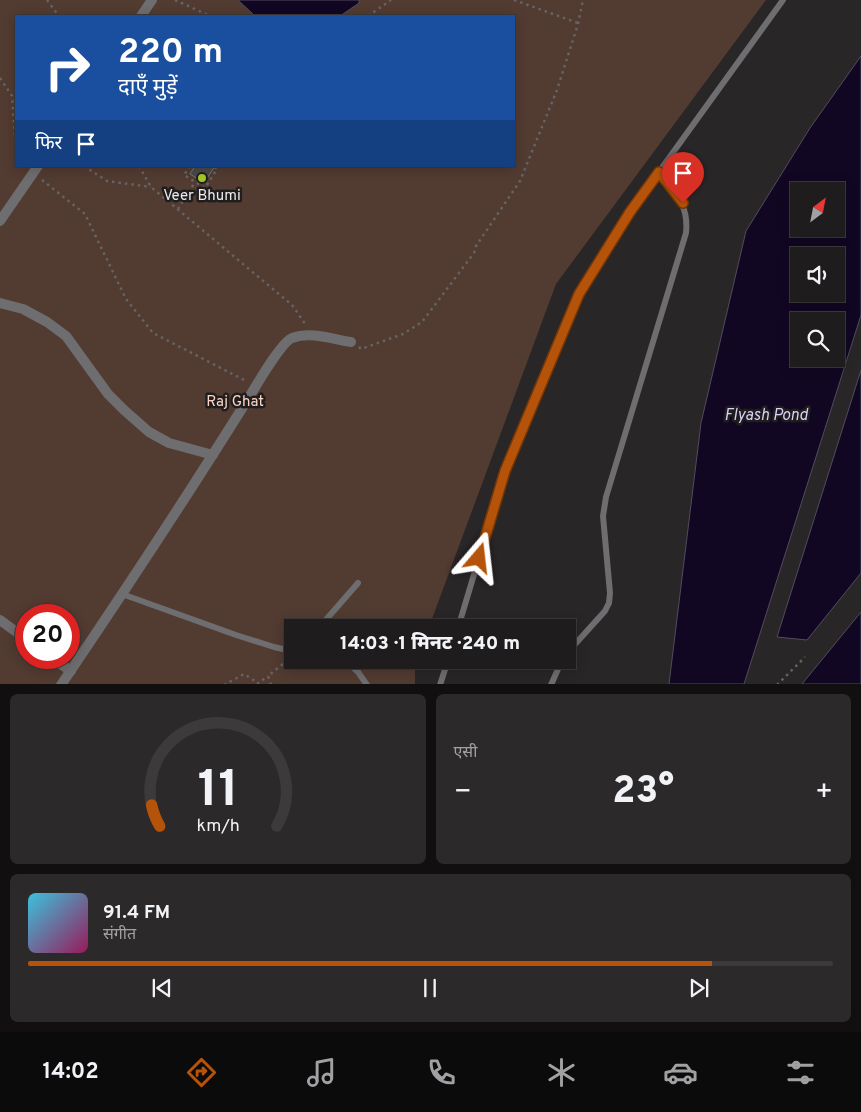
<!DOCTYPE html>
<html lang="hi">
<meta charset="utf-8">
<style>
:root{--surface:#1f1c1d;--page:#2c292a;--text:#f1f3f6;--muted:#a1a1a4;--line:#3c3a3b;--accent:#b45309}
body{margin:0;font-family:Overpass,"Noto Sans Devanagari",sans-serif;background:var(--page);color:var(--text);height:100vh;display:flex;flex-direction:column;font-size:19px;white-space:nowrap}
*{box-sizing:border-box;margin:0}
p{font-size:16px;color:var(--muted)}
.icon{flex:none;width:28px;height:28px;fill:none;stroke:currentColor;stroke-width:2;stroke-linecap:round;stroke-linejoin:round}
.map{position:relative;height:684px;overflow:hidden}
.drawer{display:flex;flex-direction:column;gap:10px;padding:10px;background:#110f10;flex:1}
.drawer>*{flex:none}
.banner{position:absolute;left:15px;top:15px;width:500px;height:152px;border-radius:0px;box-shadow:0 2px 12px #0003,0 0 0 1px var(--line);background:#1a4fa0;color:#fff;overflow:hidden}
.needle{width:32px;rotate:32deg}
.buttons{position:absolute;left:790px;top:182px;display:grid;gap:10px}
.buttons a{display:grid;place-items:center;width:55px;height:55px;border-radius:0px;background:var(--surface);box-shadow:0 2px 12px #0003,0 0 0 1px var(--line);font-size:25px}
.speed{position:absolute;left:15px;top:604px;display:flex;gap:10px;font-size:25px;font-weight:700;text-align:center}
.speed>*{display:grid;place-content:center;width:65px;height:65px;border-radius:50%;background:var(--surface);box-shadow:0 2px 12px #0003,0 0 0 1px var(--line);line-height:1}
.speed .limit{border:8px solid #d22;background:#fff;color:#111}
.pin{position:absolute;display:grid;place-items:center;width:42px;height:42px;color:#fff;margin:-51px -21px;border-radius:50% 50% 50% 0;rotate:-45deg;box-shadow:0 0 5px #0007}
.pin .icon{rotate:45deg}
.me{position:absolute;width:55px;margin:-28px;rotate:17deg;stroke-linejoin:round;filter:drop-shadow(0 0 4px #0008)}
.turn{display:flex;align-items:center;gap:18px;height:105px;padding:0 20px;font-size:22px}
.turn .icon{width:65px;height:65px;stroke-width:2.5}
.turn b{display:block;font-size:35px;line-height:42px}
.then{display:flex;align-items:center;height:48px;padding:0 20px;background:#0003;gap:10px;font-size:19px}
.big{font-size:38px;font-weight:800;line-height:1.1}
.drawer .widget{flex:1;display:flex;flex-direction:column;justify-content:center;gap:8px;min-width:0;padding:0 18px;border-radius:8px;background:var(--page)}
.drawer .dial{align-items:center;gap:0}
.dial svg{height:130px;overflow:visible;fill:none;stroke:var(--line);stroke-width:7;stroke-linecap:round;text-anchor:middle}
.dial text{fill:var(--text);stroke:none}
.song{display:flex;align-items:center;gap:15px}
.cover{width:60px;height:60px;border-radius:8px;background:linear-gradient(135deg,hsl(190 70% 55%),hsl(330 70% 35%))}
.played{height:5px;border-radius:2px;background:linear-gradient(90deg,var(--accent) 85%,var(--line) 85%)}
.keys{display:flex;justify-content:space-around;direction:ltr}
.heat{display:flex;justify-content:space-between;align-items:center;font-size:28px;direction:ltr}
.drawer .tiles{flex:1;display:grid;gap:10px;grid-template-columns:1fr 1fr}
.widget:last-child{grid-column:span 2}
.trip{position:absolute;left:284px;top:619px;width:292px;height:50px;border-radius:0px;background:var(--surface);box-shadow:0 2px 12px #0003,0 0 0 1px var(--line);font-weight:800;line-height:50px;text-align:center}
.tabs{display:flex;height:80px;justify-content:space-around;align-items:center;background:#0c0b0c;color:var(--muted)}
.tabs .icon{width:35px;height:35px}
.tabs .selected{color:var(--accent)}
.tabs b{font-size:22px;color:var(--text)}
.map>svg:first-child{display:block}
</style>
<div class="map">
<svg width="861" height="685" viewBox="0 0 861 685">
<rect width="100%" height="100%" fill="#292627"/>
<path fill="#523b31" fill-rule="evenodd" d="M0,0H766L556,284L429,627L292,628V660H417L415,664V684L0,685ZM16,16H514V166H16ZM26,615H69V658H26Z"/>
<g fill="#110723" stroke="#534b5f" fill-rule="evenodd">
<path d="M238,0H359V3L340,16H255Z"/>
<path d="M861,56V315L744,684H669L701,423L746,231L810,128ZM799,191H836V229H799ZM799,256H836V294H799ZM799,321H836V359H799Z"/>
<path d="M861,370V573L807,640L777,637Z"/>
<path d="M861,612V684H802Z"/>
</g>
<path fill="#4c4848" stroke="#7a7575" d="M195,166H215L204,183L190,174Z"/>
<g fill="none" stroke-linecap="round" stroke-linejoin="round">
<g stroke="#666364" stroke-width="2.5" stroke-dasharray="2.5 4" stroke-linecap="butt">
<path d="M47,0L59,16"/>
<path d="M175,0L210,16"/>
<path d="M514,0L578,23"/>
<path d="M368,16L391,0"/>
<path d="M0,78L12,96L16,151"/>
<path d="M84,166L107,181L151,187"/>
<path d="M139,166L151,187L292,305L306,325"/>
<path d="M190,166L184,175L205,188L217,169L214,166"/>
<path d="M42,180L85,214L126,299L153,333L246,381"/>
<path d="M178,209L195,182"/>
<path d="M359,347L361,349L403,334L422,322L474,253L476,246L520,181L557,90L578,24L583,0"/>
<path d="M257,684L268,676"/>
<path d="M224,685L244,674L258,683"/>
<path d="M271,685L268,676L289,659"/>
<path d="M777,685L805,657"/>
</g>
<g stroke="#6e6d6f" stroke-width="6">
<path d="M122,594L236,635L274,647L292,651"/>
<path d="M321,628L324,622L358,583"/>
<path d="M458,628L505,471L579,294L630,212L783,0"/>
<path d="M568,652L605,611L609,603L610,593L603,516L606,497L686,233C689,204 675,193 659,172"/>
<path d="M345,660L358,672L367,685"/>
<path d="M440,685L448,660"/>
<path d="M551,685L562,660"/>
</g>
<g stroke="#6e6d6f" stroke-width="10">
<path d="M141,16L152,0"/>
<path d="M0,221L38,166"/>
<path d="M0,303L23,309L47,322L66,336L108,394L124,410L149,432L169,443L213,455"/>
<path d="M0,620L26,639"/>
<path d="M52,658L71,671"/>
<path d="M61,685C124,592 186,498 246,402C254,390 280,343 292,338C311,331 332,339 351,342"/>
</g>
</g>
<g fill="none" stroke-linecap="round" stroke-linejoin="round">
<defs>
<path id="route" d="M479,558L505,471L579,294L630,212L659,172L683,203"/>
</defs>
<use href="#route" stroke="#753606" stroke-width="12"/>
<use href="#route" stroke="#b45309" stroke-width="9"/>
</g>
<circle fill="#a4c825" stroke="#201d1e" stroke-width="2" cx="202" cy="178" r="5"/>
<g text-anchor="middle" stroke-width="5" stroke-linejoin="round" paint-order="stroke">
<g font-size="15" fill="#eceaea" stroke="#201d1e">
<text x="202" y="200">Veer Bhumi</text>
</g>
<g font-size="15" fill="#fdd5c4" stroke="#201d1e">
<text x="235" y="406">Raj Ghat</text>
</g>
<g font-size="16" font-style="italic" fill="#dad1f6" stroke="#201d1e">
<text x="766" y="420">Flyash Pond</text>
</g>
</g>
</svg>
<div class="buttons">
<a><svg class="needle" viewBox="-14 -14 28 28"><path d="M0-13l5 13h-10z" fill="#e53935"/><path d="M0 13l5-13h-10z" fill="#a1a1a4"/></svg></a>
<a><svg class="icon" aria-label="sound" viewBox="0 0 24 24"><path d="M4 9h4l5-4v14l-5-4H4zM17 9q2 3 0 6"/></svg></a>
<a><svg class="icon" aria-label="search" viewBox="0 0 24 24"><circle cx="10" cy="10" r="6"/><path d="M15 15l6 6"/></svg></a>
</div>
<div class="speed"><div class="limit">20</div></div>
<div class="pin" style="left:683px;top:203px;background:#d93025"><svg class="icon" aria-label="arrive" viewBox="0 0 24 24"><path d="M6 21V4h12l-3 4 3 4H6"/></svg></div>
<svg class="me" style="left:479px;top:558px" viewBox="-20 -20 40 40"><path d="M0-17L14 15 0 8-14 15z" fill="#b45309" stroke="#fff" stroke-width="4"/></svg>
<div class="trip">14:03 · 1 मिनट · 240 m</div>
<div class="banner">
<div class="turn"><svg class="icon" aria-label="right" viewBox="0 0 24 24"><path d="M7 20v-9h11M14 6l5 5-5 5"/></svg><div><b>220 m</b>दाएँ मुड़ें</div></div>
<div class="then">फिर<svg class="icon" aria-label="arrive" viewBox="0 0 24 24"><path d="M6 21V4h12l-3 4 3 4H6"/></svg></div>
</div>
</div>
<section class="drawer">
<div class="tiles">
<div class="widget dial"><svg viewBox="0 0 100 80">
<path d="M14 69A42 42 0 1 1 86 69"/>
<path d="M14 69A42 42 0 0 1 9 56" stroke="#b45309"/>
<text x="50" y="56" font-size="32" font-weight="700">11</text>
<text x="50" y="72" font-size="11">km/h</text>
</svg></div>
<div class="widget"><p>एसी</p>
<div class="heat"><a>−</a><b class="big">23°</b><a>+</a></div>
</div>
<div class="widget">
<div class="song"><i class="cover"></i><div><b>91.4 FM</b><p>संगीत</p></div></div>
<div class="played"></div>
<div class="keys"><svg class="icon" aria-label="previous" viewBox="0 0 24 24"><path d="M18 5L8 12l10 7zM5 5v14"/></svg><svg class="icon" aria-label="pause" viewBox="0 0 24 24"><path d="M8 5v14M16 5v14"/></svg><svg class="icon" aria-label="next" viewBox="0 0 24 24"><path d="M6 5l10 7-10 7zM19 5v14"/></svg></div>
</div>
</div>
</section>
<nav class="tabs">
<b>14:02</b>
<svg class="icon selected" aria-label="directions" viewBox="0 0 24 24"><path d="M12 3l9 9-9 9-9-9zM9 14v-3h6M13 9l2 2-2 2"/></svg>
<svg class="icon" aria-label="music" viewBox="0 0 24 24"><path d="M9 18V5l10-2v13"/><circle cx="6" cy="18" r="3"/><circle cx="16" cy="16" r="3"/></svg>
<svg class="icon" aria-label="phone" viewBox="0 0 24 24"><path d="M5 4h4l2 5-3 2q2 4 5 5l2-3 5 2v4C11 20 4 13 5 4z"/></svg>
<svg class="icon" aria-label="climate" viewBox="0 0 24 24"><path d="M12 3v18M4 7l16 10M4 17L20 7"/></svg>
<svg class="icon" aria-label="car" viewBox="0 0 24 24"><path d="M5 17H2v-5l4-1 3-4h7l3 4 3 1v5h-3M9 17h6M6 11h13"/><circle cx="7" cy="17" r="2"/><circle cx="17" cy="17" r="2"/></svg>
<svg class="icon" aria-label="filters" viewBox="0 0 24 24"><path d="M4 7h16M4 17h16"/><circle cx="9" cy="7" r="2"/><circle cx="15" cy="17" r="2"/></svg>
</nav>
